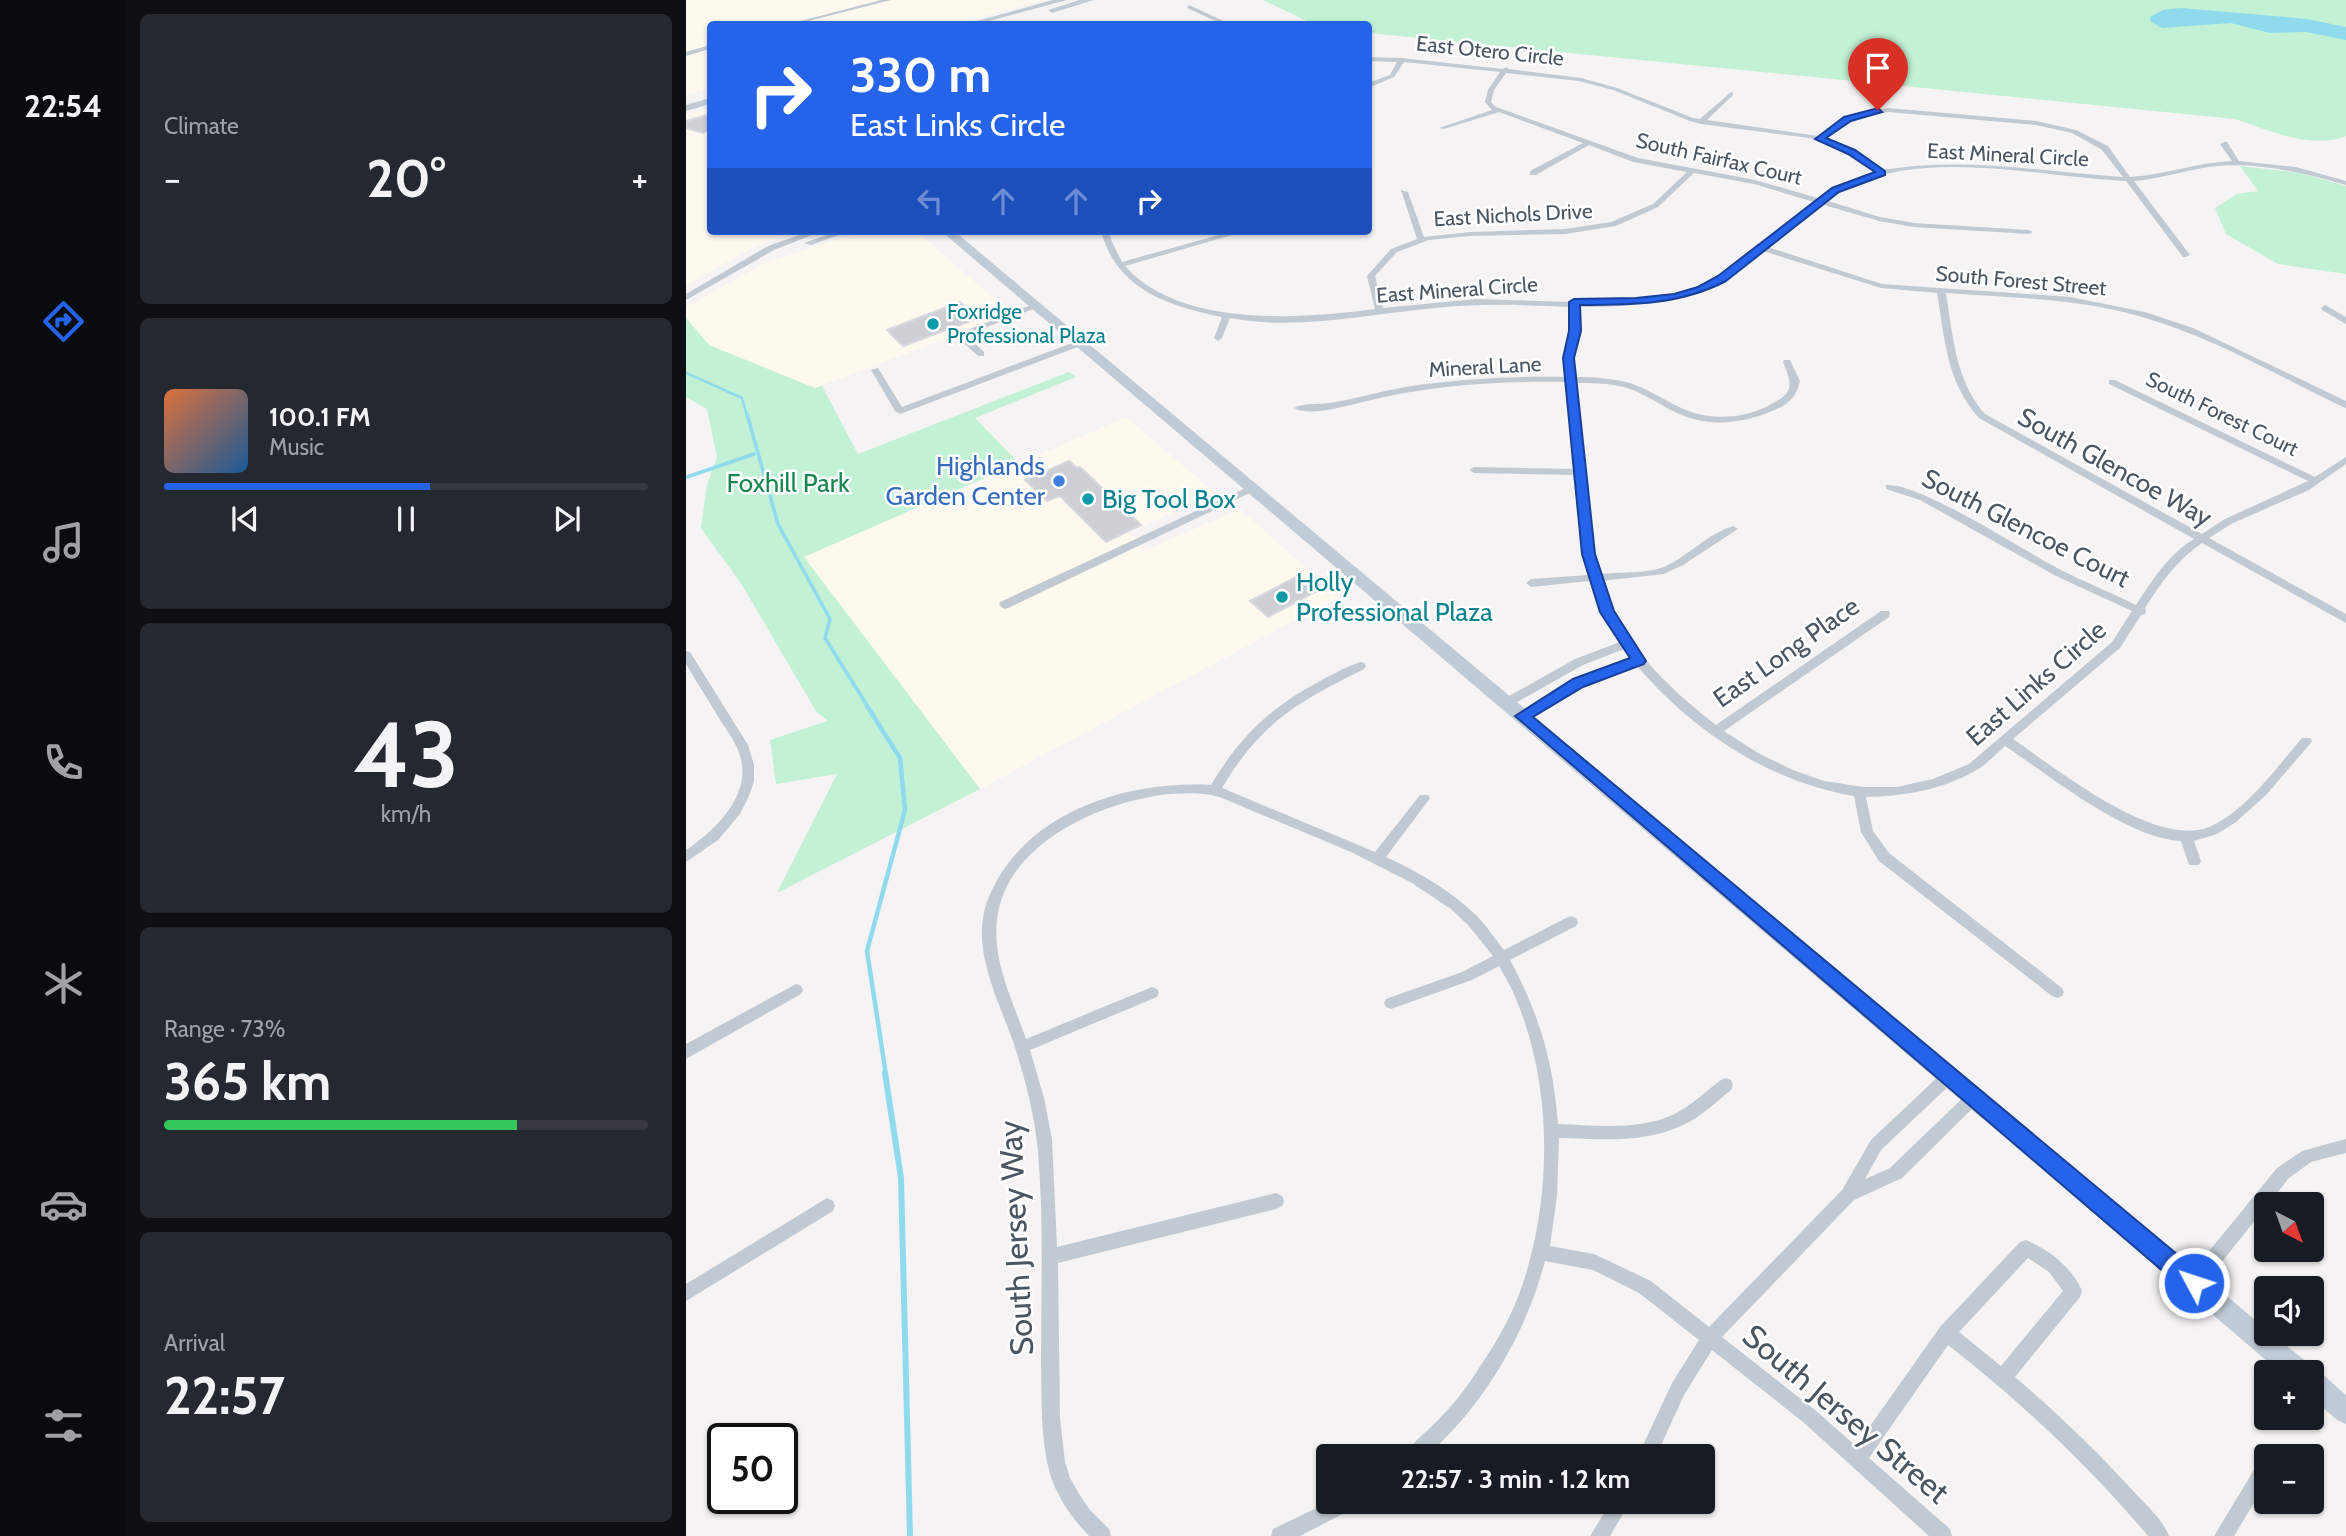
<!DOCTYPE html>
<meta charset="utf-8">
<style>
:root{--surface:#171b24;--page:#242831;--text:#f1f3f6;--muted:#9ea1a6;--line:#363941;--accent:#2563eb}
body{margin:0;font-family:Cabin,sans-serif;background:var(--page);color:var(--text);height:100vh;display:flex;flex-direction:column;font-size:26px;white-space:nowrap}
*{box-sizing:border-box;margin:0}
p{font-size:23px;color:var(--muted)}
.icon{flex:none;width:38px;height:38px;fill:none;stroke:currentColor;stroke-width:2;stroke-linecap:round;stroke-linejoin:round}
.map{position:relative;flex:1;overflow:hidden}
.panel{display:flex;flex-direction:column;gap:14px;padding:14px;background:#0d0f14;width:560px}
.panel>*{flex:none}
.guide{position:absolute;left:21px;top:21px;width:665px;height:214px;border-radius:7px;box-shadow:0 2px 5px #0004;background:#2563eb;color:#fff;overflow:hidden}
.needle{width:46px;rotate:139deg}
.tools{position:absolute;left:1568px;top:1192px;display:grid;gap:14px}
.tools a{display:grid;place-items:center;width:70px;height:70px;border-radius:7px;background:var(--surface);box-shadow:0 2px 5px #0004;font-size:35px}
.speed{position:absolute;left:21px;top:1423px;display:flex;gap:14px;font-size:35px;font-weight:700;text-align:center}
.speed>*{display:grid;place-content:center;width:91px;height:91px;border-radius:50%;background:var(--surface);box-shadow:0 2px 5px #0004;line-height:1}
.speed .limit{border:4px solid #111;border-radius:10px;background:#fff;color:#111}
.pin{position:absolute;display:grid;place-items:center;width:60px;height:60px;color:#fff;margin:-72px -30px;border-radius:50% 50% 50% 0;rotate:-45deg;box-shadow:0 0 7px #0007}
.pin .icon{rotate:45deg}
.me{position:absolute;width:77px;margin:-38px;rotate:310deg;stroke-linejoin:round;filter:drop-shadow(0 0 5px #0008)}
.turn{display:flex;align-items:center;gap:24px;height:147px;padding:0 28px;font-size:32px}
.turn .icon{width:91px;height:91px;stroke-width:2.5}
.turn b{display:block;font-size:49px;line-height:60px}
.lanes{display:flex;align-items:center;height:66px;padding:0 28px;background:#0003;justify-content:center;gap:35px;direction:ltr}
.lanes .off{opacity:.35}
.big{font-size:52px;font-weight:700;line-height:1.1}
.panel .tile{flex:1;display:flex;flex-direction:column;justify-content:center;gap:10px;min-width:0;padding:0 24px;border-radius:10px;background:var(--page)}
.panel .dial{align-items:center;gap:0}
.dial b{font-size:91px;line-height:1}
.song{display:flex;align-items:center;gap:21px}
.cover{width:84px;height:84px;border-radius:10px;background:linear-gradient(135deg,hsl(20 70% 55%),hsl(210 70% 35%))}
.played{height:7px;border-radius:4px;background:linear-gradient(90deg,var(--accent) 55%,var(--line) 55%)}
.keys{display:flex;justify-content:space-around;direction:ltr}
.heat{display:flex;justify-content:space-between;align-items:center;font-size:38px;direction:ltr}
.charge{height:10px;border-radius:5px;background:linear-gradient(90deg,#34c759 73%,var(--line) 0)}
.trip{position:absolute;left:630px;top:1444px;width:399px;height:70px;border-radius:7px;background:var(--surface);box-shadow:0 2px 5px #0004;font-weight:700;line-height:70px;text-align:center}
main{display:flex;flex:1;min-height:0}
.tabs{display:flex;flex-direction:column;width:126px;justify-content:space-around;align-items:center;background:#090b0e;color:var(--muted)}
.tabs .icon{width:49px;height:49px}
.tabs .on{color:var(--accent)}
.tabs b{font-size:32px;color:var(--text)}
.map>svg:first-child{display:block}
</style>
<main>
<nav class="tabs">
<b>22:54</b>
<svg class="icon on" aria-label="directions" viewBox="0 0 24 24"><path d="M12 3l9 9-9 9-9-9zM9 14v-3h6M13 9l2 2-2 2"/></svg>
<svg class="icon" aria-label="music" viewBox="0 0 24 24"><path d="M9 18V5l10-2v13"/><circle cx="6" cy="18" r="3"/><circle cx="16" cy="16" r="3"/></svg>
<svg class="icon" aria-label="phone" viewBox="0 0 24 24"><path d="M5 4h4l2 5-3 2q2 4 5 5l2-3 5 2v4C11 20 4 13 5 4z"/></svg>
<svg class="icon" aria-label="climate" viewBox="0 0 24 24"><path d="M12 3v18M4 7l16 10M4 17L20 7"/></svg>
<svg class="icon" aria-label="car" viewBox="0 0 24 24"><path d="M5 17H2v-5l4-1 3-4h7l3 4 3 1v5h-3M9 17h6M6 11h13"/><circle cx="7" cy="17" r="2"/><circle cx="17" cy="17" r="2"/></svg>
<svg class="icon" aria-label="filters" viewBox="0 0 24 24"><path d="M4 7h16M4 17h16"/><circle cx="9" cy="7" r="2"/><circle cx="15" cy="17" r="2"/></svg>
</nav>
<section class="panel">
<div class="tile"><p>Climate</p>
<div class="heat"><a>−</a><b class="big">20°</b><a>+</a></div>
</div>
<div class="tile">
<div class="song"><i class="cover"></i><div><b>100.1 FM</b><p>Music</p></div></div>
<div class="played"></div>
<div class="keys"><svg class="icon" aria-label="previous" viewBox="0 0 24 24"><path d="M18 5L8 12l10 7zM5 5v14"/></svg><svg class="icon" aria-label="pause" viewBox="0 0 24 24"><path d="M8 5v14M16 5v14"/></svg><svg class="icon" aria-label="next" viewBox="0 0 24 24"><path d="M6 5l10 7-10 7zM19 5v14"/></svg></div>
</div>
<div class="tile dial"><b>43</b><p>km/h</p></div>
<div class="tile"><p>Range · 73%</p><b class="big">365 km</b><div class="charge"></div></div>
<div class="tile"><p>Arrival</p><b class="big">22:57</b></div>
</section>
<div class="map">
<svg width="1660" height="1536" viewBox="0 0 1660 1536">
<rect width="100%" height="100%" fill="#f5f3f3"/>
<g fill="#fdf9ef">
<path d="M0,0H361L267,24H24V88L0,95Z"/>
<path d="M24,108V231H117L70,246L0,285V114Z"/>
<path d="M177,231H230L326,314L129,388L23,345L0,318V307L79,263Z"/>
<path d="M440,417L529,493L443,533L460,550L554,509L653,597L294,789L118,557Z"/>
</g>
<g fill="#c3f1d5">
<path d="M577,0H1660V136C1624,150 1583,130 1549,119L683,33L682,24H627Z"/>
<path d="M1554,166L1614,173L1660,186V274L1592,264L1540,234L1529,208L1551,194L1572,191Z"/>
<path d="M0,318L23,345L129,388L136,386L172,454L383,372L390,377L289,418L333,463L118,557L294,789L91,893L151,774L90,784L84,740L142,721L130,711L56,585L15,528L21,485L31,457L21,409L0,397Z"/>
</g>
<path fill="#90daee" d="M1495,8L1621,19L1660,27V40L1620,32L1584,33L1545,23L1476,28L1465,22L1464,17L1477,10Z"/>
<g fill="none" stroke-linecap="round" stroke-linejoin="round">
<path stroke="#90daee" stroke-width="2.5" d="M0,373L56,398L61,416"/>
<g stroke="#90daee" stroke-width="3.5">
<path d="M61,414L92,524L144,619L139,638L182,707"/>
<path d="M1,477L68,454"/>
</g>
<path stroke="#90daee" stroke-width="4.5" d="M181,706L214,758L219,810L181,951L200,1075"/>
<path stroke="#90daee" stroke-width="6" d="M199,1073L215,1178L224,1536"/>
</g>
<g fill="#cdcfd5" stroke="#d7d9de" stroke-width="2">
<path d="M24,114V129L17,133L0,128V121Z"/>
<path d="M274,302L293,318L217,346L201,330Z"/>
<path d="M383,461L391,468L394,467L455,525L420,542L374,496L361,501L339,480Z"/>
<path d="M610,577L629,592L582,617L564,601Z"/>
</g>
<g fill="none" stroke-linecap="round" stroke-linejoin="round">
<g fill="#c1cad2" fill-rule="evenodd">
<path d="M195,0H205L111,24H103Z"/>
<path d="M503,5L542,23L543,24H536L501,8Z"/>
<path d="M24,45V49L0,56V52Z"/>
<path d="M682,57L716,58L817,69L820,67L823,69L895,78L931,88L1007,118L1014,119L1045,92L1047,93V95L1021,120L1132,136L1166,115L1202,108L1350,121L1390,130L1422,146L1444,177C1479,175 1512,162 1546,161L1534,144L1538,142H1541L1553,161L1610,167L1660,181V185C1614,172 1570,161 1522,167C1497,171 1473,179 1448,181L1504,255L1500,257H1497L1440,181C1354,177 1245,149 1164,186C1156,189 1149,196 1142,201L1194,217L1228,223L1343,230L1347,232L1343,234L1228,227L1193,221L1138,205L1082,247L1196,284L1384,297L1459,312L1507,328L1660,401V408L1657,407C1591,375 1526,337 1456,317C1393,298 1325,298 1260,293C1267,336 1269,380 1299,414L1516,534L1539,519L1622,481L1423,384V380H1429L1629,477L1660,457V464L1623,490L1547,523L1523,538L1660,614V623L1516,543C1492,559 1474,584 1459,608L1460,611L1459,614L1455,615L1434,648L1327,739C1371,769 1470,849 1523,827C1559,812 1591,767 1616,738H1624L1626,741L1624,744L1580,795L1550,822L1531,834L1508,841L1515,861L1513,865H1503L1495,841C1442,839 1364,776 1319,746C1310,754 1300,765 1289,771C1255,790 1219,796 1180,797L1187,831L1203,853L1376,988L1378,992L1376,996L1371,998L1366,996L1193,861L1175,832L1168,796C1082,781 1008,732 951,666L896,686L840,719H832L830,716L832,713L888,680L946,659L938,649L897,665L824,706H816L814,703L816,700L889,659L934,642L916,612L904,581L845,587L840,583L845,579L902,575L895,540L887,475L788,473L783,470L788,467L887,469L881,382C813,381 743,385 677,402C660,406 623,417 608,408C618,402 638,405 650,402C673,398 696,391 719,387C772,379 826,376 880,377L879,358L885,331L884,307C839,305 794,303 749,308C682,314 611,331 544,318L536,338L532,341L528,338L536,317C482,306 430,289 415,231H423L426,242L436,262L547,231H560L439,266C494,328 614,319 689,309L681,276L705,249L731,239L715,190L722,192L738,237L784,232L879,229L925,222L967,204L1001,172L947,162L903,145L850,175H844V171L897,143L813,112L758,129L753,128L806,110L799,102L802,90L814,72L718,62L708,77L682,88V83L704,75L711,62L682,61ZM820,73L893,81L927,90L1004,121L1015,124L1124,138L1155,150L1189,172L1156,183L1135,199L1069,180L952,158L810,107L805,102L808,90ZM1202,112L1350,125L1386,133L1416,150L1437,177C1357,172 1277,156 1197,170L1161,146L1138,139L1170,118ZM1008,173L1068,184L1131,203L1033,276L1006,289L979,296L949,300L892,302L888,299L884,302L790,299L697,308L689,276L711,252L743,240L784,236L879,234L930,226L972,207ZM1077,251L1195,288L1251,293C1259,339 1260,381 1293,418L1508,539C1483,554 1466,580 1450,605C1426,593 1401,583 1377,571C1341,553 1234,482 1200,485V489L1234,500L1370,576L1446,611L1426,642L1283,764L1247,779L1211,787H1178L1138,781L1107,770L1072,753L1038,731L1203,617L1204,614L1203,611H1195L1030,725C980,686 934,642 915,581L978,574L997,565L1052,529L1047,526C1022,534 1003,555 980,566C963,574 932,572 913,574L900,509L890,383C906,383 923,383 938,387C956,392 971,403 987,411C1018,427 1049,425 1081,413C1100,406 1109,401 1114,381L1104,360H1098L1097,362C1104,380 1110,391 1089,402C1059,420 1023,422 991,406C975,398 960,388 943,383C926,378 907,377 889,377L887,358L893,331L892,307C941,307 994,305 1037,280C1052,273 1064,260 1077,251Z"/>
<path d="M125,231H136L88,250L0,300V294L82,246Z"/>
<path d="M152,231H164L125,245L118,243Z"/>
<path d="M348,304L355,306L280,335L298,352V356H292L272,338L266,336Z"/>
<path d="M1639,305L1660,317V324L1636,310L1635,308Z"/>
<path d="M394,340L397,341V345L214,414L209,411L185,370L192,368L216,407Z"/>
<path d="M566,485L570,486V490L322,608L318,609L313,605L314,602Z"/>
<path d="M0,651L4,652L62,745L68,765V781L63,796L54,814L32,840L0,862V850C32,828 71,790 51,748C47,738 40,729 34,720C23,701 11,683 0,664Z"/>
<path d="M674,662L678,663L680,666L678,669C612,702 575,722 536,788L689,852L734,795H742L744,798L742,801L700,857C733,872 765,891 791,916C801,926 809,939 818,950L880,918L885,916L890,918L892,922L890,926L824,960C854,1016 867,1061 872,1124C908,1125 951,1131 986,1115C1004,1107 1019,1092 1035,1080L1040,1078L1045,1080L1047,1085L1045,1090C1030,1102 1015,1117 997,1125C957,1144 915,1139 873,1138L871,1196L864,1246L908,1254L965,1281L1023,1327L1156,1190L1185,1140L1258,1071L1263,1069L1268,1071L1270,1076L1268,1081L1195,1150L1179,1179L1204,1168L1283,1092L1288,1090L1293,1092L1295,1097L1293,1102L1216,1178L1168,1200L1036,1337L1129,1410L1170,1446L1254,1327L1334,1242L1340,1240C1363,1250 1386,1267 1396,1291L1394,1297L1329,1377C1371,1413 1412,1452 1450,1494C1461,1506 1477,1520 1483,1536H1462C1402,1465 1335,1402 1262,1345L1183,1458L1264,1529L1266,1536H1243L1117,1422L1026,1350L998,1395L970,1456H952L986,1383L1013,1340L953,1293L907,1270L859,1261C839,1336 798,1404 741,1456H719C725,1442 741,1432 751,1421C766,1406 780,1389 791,1371C809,1345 826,1316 836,1286C866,1199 867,1086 830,999C826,988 819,977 813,966L786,980L705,1009L700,1007L698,1003L700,999L776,972L807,956L782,925L765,909L726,883L665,852L536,798C520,792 501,793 483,794C416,801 319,843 311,920C306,961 327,1001 340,1039L466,987L471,989L473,993L471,997L344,1050L358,1098L366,1139L371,1247L590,1193L596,1196L598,1201L596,1206L590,1209L372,1263L374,1418L379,1462L384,1478L393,1494L403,1509L423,1529L425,1536H403C386,1518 371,1497 364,1474C354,1438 356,1400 355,1363C355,1293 358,1223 352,1152C349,1116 339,1079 328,1044C313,1001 284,949 301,902C334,813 439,780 525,785C554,736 584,708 634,681C647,674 660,667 674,662ZM1342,1258L1363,1272L1377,1291L1315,1366L1273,1332Z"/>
<path d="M110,984L115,986L117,990L115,994L0,1059V1044Z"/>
<path d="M1660,1139V1153L1625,1162L1603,1178L1514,1289L1508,1291L1502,1289L1500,1283L1502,1277L1591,1168L1616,1151Z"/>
<path d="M141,1198L147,1201L149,1206L147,1211L0,1301V1284Z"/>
<path d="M1574,1467L1580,1470V1483L1548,1536H1528L1568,1470Z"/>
<path d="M643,1502H671L668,1508L614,1536H585L587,1529Z"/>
<path d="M925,1502H944L924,1536H904Z"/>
</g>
<g fill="#c1cbd6" fill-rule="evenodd">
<path d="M367,0H381L292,24H280Z"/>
<path d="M394,0H408L366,13L362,10Z"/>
<path d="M24,98V104L0,111V105Z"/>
<path d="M255,231H268L1580,1329V1334H1586L1622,1363L1625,1370L1635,1373L1660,1395V1424L1651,1420L1626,1398V1372H1594Z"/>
</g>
</g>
<path fill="#2563eb" stroke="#184099" stroke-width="2" d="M1192,108L1196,112L1165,121L1140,138L1169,150L1199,171V175L1153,192L1040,281C994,305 945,305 894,305L895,331L888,358L909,554L928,611L960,661L958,664L897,687L847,717L1516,1275L1519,1283L1516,1291L1508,1294L1500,1291L829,716L887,679L944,658L914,612L896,554L877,358L883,331V302L888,299L950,298L988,294L1012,287L1032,276L1146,188L1189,172L1162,154L1129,139L1158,117Z"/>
<g fill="#0f9aa8" stroke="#fff" stroke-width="2.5">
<circle cx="247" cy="324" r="7"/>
<circle cx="402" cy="499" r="7"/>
<circle cx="596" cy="597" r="7"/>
</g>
<circle fill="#3f7fe0" stroke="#fff" stroke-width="2.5" cx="373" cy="481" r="7"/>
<g text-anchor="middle" stroke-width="5" stroke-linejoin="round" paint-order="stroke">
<g font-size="21" fill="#4a5661" stroke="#fff">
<text transform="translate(804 51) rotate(6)" y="7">East Otero Circle</text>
<text transform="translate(1322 155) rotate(3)" y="7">East Mineral Circle</text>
<text transform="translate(1033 159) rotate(13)" y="7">South Fairfax Court</text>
<text transform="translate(827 215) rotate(-3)" y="7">East Nichols Drive</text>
<text transform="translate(1335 281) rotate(5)" y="7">South Forest Street</text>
<text transform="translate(771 290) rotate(-4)" y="7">East Mineral Circle</text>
<text transform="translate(799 367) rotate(-3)" y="7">Mineral Lane</text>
<text transform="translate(1536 414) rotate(26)" y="7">South Forest Court</text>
</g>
<g font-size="21" fill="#0d838f" stroke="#fff" text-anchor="start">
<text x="261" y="319">Foxridge<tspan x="261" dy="24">Professional Plaza</tspan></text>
</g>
<g font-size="26" fill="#366cbe" stroke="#fff" text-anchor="end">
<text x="359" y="475">Highlands<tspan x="359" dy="30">Garden Center</tspan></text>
</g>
<g font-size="26" fill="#4a5661" stroke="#fff">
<text transform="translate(1429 467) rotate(29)" y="9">South Glencoe Way</text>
<text transform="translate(1340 528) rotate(27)" y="9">South Glencoe Court</text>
<text transform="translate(1100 652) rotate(-35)" y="9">East Long Place</text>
<text transform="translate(1350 683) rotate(-41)" y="9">East Links Circle</text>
</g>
<g font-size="26" fill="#17864f" stroke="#fff">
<text x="102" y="492">Foxhill Park</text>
</g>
<g font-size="26" fill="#0d838f" stroke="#fff" text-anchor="start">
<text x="416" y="508">Big Tool Box</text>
<text x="610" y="591">Holly<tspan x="610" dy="30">Professional Plaza</tspan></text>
</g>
<g font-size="32" fill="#4a5661" stroke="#fff">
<text transform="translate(330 1238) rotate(-93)" y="11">South Jersey Way</text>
<text transform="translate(1160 1414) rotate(40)" y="11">South Jersey Street</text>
</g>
</g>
</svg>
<div class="tools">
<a><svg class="needle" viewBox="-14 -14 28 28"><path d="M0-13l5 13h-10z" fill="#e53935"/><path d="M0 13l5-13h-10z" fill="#9ea1a6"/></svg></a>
<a><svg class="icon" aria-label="sound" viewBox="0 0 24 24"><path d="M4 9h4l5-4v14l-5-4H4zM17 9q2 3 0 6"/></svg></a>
<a>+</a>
<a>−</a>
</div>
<div class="speed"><div class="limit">50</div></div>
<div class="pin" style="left:1192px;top:110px;background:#d93025"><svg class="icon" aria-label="arrive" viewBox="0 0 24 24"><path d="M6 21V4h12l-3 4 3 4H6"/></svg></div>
<svg class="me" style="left:1508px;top:1283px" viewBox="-20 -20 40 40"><circle r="17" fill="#2563eb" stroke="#fff" stroke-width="3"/><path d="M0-11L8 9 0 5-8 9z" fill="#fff"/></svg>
<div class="trip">22:57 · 3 min · 1.2 km</div>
<div class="guide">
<div class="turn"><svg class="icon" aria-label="right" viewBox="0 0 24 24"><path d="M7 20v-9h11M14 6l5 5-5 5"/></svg><div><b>330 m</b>East Links Circle</div></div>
<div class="lanes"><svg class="icon off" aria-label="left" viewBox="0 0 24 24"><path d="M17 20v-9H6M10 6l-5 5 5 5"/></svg><svg class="icon off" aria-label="ahead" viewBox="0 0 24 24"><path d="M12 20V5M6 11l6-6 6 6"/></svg><svg class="icon off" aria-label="ahead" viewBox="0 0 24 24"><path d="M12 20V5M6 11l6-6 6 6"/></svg><svg class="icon" aria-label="right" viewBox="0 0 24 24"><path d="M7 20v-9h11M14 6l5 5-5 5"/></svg></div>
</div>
</div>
</main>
